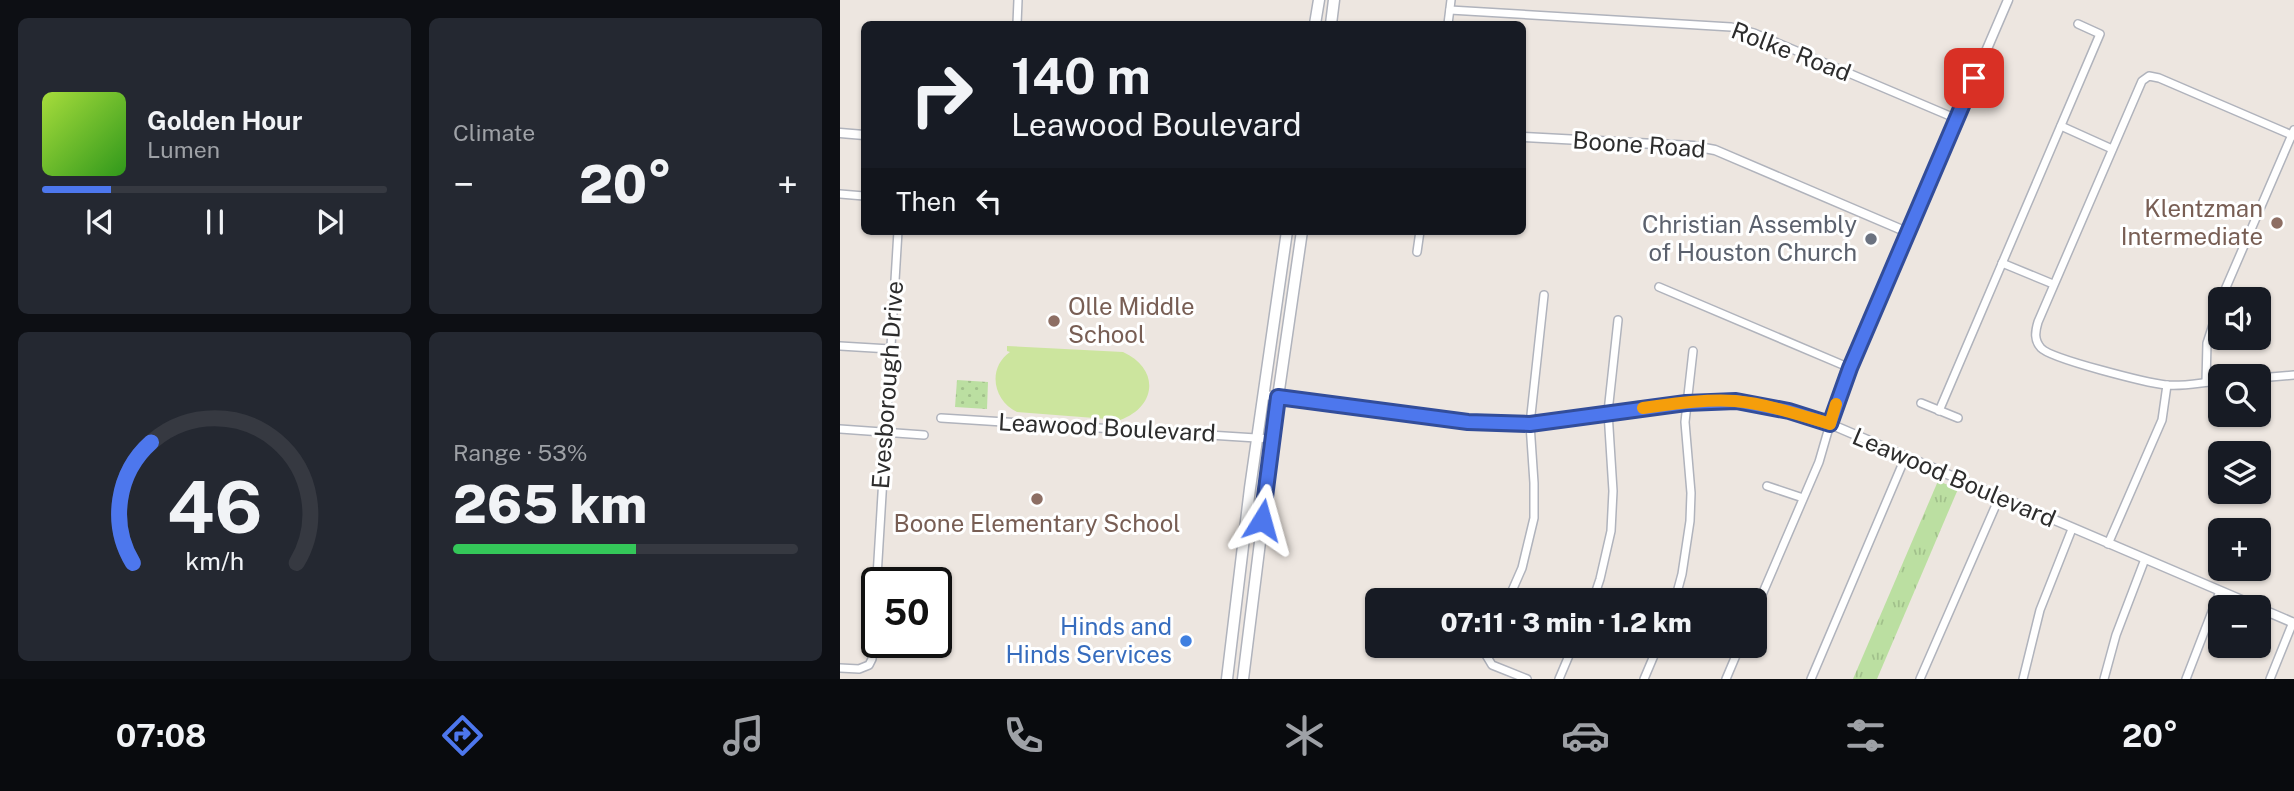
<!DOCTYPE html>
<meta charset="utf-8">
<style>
:root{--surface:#171b24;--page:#242831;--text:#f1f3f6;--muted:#9ea1a6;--line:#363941;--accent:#4d77ed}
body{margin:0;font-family:"Public Sans",sans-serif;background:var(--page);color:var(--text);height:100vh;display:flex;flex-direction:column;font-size:26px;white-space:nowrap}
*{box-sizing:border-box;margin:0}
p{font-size:23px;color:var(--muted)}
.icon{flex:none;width:38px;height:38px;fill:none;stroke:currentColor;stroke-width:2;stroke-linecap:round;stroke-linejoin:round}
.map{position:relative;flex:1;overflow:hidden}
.sheet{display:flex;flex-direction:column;gap:18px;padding:18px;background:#0d0f14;width:840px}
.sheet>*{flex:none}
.guide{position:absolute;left:21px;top:21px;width:665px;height:214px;border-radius:10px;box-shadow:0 2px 5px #0004;background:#171b24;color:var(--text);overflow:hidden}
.controls{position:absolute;left:1368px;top:287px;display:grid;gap:14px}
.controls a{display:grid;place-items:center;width:63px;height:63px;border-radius:10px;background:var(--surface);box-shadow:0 2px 5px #0004;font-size:35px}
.speed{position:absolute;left:21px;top:567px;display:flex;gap:14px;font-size:35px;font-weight:700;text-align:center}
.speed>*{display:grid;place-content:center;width:91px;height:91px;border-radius:50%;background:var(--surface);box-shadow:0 2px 5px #0004;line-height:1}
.speed .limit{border:4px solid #111;border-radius:10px;background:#fff;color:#111}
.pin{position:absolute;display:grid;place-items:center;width:60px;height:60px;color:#fff;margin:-30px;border-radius:14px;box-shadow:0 4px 10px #0006}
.me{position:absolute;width:77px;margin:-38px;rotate:8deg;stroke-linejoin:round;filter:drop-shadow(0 0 5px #0008)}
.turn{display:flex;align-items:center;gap:24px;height:147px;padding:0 35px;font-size:32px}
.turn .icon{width:91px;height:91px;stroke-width:2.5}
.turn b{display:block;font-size:49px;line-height:60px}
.then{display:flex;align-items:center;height:66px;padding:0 35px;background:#0003;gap:14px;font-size:26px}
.big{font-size:52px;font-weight:800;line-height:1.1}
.sheet .widget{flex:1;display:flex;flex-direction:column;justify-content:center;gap:10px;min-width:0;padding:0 24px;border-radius:10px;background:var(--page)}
.sheet .dial{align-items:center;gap:0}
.dial svg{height:182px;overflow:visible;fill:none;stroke:var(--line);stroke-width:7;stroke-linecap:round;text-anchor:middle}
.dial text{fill:var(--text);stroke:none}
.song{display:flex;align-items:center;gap:21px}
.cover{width:84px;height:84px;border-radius:10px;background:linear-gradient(135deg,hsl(80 70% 55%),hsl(110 70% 35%))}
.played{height:7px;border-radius:4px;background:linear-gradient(90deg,var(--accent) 20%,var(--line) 20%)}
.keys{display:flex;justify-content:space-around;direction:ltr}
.heat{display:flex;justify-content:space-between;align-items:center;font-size:38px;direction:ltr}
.charge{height:10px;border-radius:5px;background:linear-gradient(90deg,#34c759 53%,var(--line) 0)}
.sheet .tiles{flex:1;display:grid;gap:18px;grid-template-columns:repeat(2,1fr)}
.trip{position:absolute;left:525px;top:588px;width:402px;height:70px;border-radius:10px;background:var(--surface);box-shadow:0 2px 5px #0004;font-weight:800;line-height:70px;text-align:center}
.tab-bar{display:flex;height:112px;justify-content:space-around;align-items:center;background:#090b0e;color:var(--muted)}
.tab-bar .icon{width:49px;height:49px}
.tab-bar .selected{color:var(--accent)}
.tab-bar b{font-size:32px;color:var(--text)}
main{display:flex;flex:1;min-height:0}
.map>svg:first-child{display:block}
</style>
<main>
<section class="sheet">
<div class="tiles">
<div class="widget">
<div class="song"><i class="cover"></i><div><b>Golden Hour</b><p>Lumen</p></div></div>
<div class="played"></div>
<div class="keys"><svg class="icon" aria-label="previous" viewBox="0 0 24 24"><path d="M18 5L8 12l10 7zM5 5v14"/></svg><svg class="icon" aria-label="pause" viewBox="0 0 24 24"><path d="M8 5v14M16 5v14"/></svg><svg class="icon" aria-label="next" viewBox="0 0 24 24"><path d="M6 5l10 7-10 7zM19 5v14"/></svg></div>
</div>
<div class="widget"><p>Climate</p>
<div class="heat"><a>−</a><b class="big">20°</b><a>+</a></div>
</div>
<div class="widget dial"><svg viewBox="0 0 100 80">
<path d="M14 69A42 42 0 1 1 86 69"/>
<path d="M14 69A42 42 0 0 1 22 16" stroke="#4d77ed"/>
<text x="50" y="56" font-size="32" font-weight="700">46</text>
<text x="50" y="72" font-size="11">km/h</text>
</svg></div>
<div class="widget"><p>Range · 53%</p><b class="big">265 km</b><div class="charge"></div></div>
</div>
</section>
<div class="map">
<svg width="1454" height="679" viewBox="0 0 1454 679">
<defs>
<pattern id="grass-tufts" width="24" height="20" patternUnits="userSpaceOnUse" patternTransform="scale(1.75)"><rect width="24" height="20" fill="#bbdfa1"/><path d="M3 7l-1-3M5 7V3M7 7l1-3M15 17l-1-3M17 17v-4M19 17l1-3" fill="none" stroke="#a1c08b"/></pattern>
<pattern id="park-dots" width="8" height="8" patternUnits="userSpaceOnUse" patternTransform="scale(1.75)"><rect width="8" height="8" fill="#bbdfa1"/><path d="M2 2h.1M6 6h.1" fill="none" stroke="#a1c08b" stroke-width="1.8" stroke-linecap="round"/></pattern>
</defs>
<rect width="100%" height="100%" fill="#ede6e0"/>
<path fill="url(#grass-tufts)" d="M1098,481L1118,489L1037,679H1013Z"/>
<path fill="url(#park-dots)" d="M117,380L148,382L147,409L115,407Z"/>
<path fill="#cce59e" d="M167,346L283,352C319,368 318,406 280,420L177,412C153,401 147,368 170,352L167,351Z"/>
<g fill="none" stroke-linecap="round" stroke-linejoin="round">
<defs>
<g id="minor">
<path d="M610,10L891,27L914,33L1117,119"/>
<path d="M177,24L178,0"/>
<path d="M608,24L611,0"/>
<path d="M1221,126L1272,149"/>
<path d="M0,194L24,196"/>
<path d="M577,252L580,231"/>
<path d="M1162,263L1213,284"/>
<path d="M819,287L1010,368"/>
<path d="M1381,299L1454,130"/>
<path d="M0,346L50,349"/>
<path d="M1419,378L1454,375"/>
<path d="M1381,381C1363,382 1343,387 1326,385C1308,383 1211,359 1201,348C1194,340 1195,332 1198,322L1302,81L1309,76L1319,78L1454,136"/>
<path d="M1366,382L1367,343L1381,300"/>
<path d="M1081,403L1118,418"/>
<path d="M1099,411L1260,34L1238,24"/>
<path d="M101,418L433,439"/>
<path d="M0,429L84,435"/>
<path d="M927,486L963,498"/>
<path d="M1268,544L1322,420L1327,385"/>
<path d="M668,600L682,568L694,518V483L690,424L704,295"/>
<path d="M753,600L760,579L771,531L773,491L768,412L778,320"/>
<path d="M835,600L842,574L850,521L851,493L845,422L853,351"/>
<path d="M915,611L979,462L990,424"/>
<path d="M649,646L646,655L652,665L687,679"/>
<path d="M0,668L19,669L29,665L32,659L58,231"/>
<path d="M719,679L733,646"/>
<path d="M804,679L818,646"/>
<path d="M886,679L900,646"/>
<path d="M971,679L1065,458"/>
<path d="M1080,679L1159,498"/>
<path d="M1183,679L1200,610L1232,529"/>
<path d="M1264,679L1276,635L1305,559"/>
<path d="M1346,679L1380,591"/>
<path d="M1430,679L1453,622"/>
</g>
<g id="tertiary">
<path d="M0,133L24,135"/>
<path d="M682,137L853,146L875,150L1067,232"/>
<path d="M424,395L628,422L690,424L846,403L896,401L949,411L990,424L1418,607"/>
<path d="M990,424L1010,368L1168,0"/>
<path d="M1419,608L1454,623"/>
</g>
<g id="secondary">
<path d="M475,24L479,0"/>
<path d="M491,24L494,0"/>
<path d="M387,679L410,488L447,231"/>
<path d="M403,679L438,397L462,231"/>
</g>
</defs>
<use href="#minor" stroke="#b0b3bc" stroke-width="10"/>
<use href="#tertiary" stroke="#b0b3bc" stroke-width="11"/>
<use href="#secondary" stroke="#b0b3bc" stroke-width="13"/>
<use href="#minor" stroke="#fff" stroke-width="7"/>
<use href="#tertiary" stroke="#fff" stroke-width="8"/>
<use href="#secondary" stroke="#fff" stroke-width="10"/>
</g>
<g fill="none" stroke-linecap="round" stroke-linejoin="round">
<defs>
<path id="route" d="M422,520L438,397L628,422L690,424L846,403L896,401L949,411L990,424L1010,368L1134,78"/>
</defs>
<use href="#route" stroke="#324d9a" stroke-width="18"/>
<use href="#route" stroke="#4d77ed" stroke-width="12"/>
<path stroke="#f59e0b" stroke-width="12" d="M803,408C833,404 865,399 895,401C927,404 960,415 990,424L996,404"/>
</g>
<g fill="#8d6e63" stroke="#fff" stroke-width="2.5">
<circle cx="1437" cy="223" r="7"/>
<circle cx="214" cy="321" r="7"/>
<circle cx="197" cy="499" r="7"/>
</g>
<circle fill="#6b7280" stroke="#fff" stroke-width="2.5" cx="1031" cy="239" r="7"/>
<circle fill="#3f7fe0" stroke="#fff" stroke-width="2.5" cx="346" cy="641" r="7"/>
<g text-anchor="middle" stroke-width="6" stroke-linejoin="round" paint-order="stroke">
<g font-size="24" fill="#2d2d2d" stroke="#fff">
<text transform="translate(951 52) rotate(21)" y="8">Rolke Road</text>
<text transform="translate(799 145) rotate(4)" y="8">Boone Road</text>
<text transform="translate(48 385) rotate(-86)" y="8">Evesborough Drive</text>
<text transform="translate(267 428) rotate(3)" y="8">Leawood Boulevard</text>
<text transform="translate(1114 478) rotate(23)" y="8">Leawood Boulevard</text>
</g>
<g font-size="24" fill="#785e54" stroke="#fff" text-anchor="end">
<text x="1423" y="217">Klentzman<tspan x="1423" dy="28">Intermediate</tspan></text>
<text x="228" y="315" text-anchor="start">Olle Middle<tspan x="228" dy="28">School</tspan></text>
<text x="197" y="532" text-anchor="middle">Boone Elementary School</text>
</g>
<g font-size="24" fill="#5b616d" stroke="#fff" text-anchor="end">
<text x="1017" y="233">Christian Assembly<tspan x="1017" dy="28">of Houston Church</tspan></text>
</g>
<g font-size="24" fill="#366cbe" stroke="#fff" text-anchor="end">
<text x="332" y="635">Hinds and<tspan x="332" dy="28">Hinds Services</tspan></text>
</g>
</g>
</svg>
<div class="controls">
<a><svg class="icon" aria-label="sound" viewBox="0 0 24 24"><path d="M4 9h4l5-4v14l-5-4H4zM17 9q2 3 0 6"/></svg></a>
<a><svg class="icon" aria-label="search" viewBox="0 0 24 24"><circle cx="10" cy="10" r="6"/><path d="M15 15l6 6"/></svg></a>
<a><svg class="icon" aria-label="layers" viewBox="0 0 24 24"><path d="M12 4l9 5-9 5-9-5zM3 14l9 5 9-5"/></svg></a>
<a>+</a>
<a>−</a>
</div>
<div class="speed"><div class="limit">50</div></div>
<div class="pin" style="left:1134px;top:78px;background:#d93025"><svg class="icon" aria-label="arrive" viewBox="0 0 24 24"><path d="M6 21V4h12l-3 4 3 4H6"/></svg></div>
<svg class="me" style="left:422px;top:520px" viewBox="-20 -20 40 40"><path d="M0-17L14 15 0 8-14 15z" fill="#4d77ed" stroke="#fff" stroke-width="4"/></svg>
<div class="trip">07:11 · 3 min · 1.2 km</div>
<div class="guide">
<div class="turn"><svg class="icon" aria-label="right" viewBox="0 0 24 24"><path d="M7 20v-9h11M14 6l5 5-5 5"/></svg><div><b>140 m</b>Leawood Boulevard</div></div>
<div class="then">Then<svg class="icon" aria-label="left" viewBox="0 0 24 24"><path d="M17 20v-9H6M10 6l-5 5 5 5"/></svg></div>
</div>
</div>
</main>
<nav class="tab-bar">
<b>07:08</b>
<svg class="icon selected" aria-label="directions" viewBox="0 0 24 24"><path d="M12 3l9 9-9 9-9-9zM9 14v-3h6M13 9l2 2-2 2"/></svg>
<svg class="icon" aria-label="music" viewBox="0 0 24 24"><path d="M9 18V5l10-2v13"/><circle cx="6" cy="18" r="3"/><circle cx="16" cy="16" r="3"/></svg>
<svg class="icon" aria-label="phone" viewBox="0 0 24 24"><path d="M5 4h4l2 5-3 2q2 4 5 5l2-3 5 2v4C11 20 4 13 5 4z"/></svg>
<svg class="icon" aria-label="climate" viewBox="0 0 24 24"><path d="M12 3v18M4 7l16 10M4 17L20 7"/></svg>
<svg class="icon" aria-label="car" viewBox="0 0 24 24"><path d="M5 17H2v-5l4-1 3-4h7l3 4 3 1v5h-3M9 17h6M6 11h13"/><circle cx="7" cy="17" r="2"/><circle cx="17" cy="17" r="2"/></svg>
<svg class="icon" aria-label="filters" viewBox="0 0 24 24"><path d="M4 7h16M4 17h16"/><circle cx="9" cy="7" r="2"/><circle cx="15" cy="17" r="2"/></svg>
<b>20°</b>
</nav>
